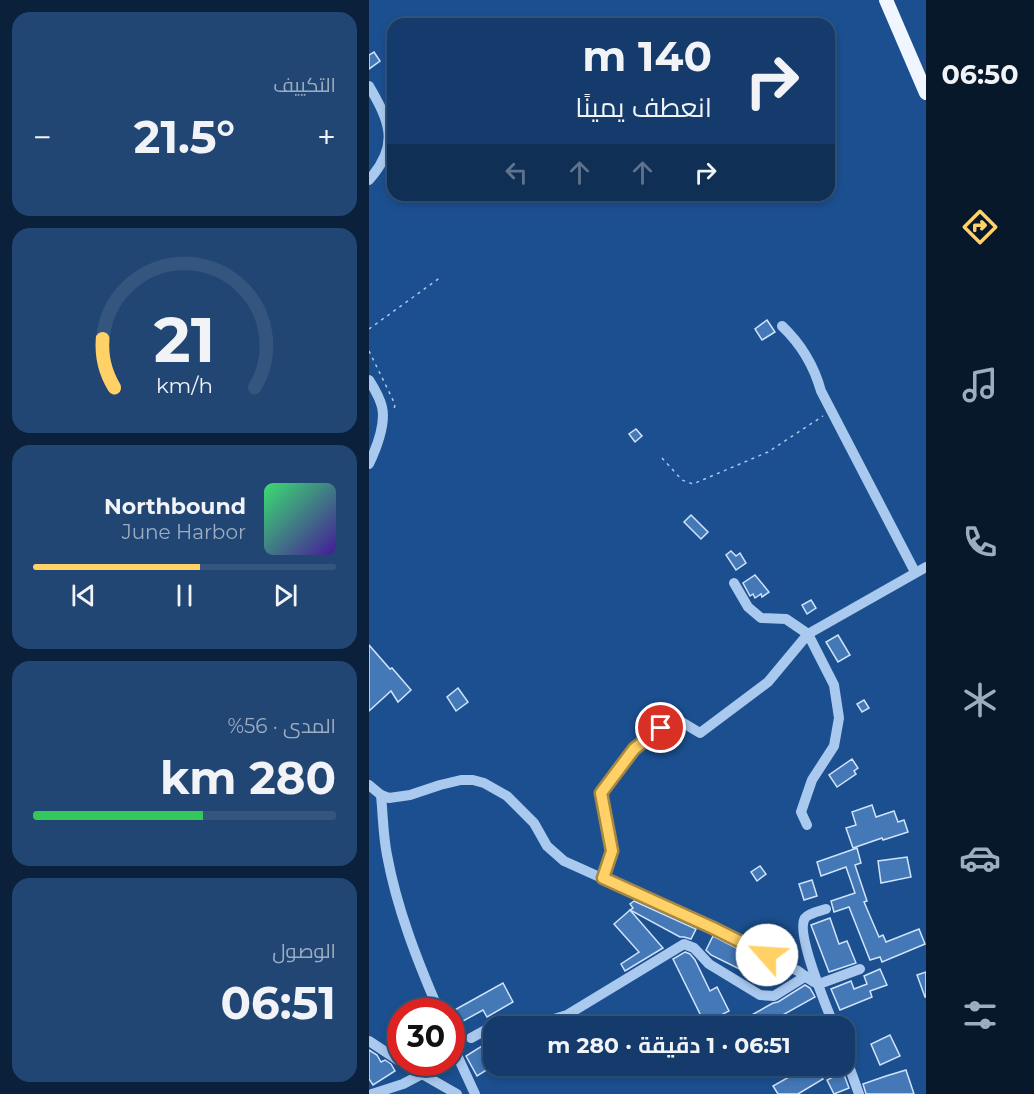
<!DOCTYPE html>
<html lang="ar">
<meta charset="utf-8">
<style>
:root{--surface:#143b6b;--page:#214673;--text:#f1f3f6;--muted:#9dadc1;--line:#33557e;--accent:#ffd166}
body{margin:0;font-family:Montserrat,Cairo,sans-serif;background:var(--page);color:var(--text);direction:rtl;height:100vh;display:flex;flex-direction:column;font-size:22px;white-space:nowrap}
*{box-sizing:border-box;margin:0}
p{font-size:20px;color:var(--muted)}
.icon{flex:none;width:33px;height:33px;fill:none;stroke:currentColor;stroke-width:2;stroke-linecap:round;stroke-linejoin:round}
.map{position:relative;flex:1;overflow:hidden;direction:ltr}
.details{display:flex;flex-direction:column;gap:12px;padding:12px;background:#0b203b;width:369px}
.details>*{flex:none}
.banner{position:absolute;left:18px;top:18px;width:448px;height:183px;border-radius:18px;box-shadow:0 3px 9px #0003,0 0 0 2px var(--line);direction:rtl;background:#143b6b;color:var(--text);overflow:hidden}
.speed{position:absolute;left:18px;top:998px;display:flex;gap:12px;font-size:30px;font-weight:700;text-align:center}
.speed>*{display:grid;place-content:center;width:78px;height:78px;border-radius:50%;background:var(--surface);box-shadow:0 3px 9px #0003,0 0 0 2px var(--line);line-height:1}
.speed .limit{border:9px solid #d22;background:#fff;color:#111}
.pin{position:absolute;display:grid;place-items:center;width:51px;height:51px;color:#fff;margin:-26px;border:3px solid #fff;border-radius:50%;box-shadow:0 2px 6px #0007}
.me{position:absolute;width:66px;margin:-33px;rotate:296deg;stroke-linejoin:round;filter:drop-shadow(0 0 4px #0008)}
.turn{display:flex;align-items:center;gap:21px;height:126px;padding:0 24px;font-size:27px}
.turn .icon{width:78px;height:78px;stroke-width:2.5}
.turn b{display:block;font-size:42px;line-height:51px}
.lanes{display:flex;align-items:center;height:57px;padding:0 24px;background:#0003;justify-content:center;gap:30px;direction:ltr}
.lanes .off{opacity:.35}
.big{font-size:45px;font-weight:700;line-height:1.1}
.details .card{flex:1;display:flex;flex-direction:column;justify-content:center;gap:9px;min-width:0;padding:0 21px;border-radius:18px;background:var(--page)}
.details .dial{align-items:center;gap:0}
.dial svg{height:156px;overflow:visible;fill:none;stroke:var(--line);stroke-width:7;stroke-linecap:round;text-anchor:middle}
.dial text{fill:var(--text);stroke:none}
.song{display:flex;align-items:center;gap:18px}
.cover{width:72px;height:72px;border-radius:9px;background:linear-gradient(135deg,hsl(140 70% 55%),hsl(260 70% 35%))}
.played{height:6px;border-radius:3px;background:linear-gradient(90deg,var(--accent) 55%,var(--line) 55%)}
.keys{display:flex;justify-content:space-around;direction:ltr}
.heat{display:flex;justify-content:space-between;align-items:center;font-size:33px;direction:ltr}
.charge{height:9px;border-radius:4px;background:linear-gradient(90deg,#34c759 56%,var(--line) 0)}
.trip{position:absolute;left:114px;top:1016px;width:372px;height:60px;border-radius:18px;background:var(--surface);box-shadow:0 3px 9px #0003,0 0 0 2px var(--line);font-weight:700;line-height:60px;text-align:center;direction:rtl}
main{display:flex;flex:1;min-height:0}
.dock{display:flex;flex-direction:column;width:108px;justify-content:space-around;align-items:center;background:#08182b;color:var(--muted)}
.dock .icon{width:42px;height:42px}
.dock .active{color:var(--accent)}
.dock b{font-size:27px;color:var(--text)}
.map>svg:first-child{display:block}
</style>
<main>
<nav class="dock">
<b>06:50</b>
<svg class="icon active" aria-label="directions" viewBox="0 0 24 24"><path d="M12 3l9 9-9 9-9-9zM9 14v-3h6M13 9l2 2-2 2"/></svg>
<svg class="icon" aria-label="music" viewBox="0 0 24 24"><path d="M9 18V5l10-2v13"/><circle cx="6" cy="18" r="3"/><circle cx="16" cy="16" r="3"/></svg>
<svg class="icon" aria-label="phone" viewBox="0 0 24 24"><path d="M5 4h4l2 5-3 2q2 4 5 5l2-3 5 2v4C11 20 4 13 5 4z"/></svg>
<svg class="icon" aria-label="climate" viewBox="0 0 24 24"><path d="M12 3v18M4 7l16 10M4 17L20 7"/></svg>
<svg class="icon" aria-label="car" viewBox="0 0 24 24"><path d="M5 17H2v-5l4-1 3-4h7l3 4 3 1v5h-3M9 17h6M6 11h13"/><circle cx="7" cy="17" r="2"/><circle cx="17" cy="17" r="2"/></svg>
<svg class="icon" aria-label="filters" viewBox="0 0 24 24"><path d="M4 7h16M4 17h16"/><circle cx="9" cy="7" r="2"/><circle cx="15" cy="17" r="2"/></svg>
</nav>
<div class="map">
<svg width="557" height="1094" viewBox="0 0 557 1094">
<rect width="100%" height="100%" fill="#1b4f8f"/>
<g fill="#4478b7" stroke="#cfe3fa" stroke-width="1.5">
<path d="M5,52L11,61L0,69V55Z"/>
<path d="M398,320L406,332L393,340L386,329Z"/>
<path d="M267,429L273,436L266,442L260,434Z"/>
<path d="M322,515L339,532L332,539L315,522Z"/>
<path d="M362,551L367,556L371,553L377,563L367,570L357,555Z"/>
<path d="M386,575L400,592L393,597L392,594L386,598L384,594L381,596L374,583Z"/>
<path d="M442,600L447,608L438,614L433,605Z"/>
<path d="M469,635L481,655L469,662L457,642Z"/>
<path d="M0,645L21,669L23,668L42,690L29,702L22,691L0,711Z"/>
<path d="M89,688L99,702L87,711L78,697Z"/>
<path d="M495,700L500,708L493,712L488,704Z"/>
<path d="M483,759L489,768L485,771L487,774L468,787L460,775Z"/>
<path d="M503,805L507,817L525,811L529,822L535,820L539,832L514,840L513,838L484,848L477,828L487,825L483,812Z"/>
<path d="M488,848L492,863L486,865L498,901L495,902L510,937L514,935L517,942L550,929L556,944L513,962L511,957L501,960L480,907L465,912L462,901L486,893L477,867L452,876L448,862Z"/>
<path d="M538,857L542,877L512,883L509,861Z"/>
<path d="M391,866L397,874L388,881L382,872Z"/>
<path d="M443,880L448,896L435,900L430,884Z"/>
<path d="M265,901L327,929L322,939L315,937H311L261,910L264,908L261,904Z"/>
<path d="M261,910L294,948L256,971L252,964L270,952L245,924Z"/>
<path d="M461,918L470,944L478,941L487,963L460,972L442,925Z"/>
<path d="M344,936L420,975L417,979L411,983L404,979L401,984L342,955L337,950Z"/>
<path d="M316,952L321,954L326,960L341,991L348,987L360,1011L352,1015L358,1026H337L304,959Z"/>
<path d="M511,969L518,985L501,991L503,997L471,1010L462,989L482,981L485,989L498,984L495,976Z"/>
<path d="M557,972V997H556L548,975Z"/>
<path d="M134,983L144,1002L118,1017L114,1010L85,1026L82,1021V1012Z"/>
<path d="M436,985L441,988L446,997L394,1026H363L404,1003L409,1002Z"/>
<path d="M521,1035L531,1056L511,1065L502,1044Z"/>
<path d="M124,1039V1066L108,1076L97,1056Z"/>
<path d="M0,1050L8,1055L12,1062L16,1060L22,1064L26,1071L4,1085L0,1079Z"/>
<path d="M441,1065H445L454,1079L429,1094H409L404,1086Z"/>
<path d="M537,1070L545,1094H497L494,1084L517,1076Z"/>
<path d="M474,1072L480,1088L465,1094L458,1080Z"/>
</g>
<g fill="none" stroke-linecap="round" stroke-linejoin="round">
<g stroke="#a9c9ee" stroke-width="1.5" stroke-dasharray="3 4.5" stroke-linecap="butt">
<path d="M0,329L72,277"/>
<path d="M0,351L23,398L26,405L25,409H23"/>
<path d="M293,458L313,480L324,484L399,452L454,416"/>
</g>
<g stroke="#a9c9ee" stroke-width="10">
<path d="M0,86C21,122 31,145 0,180"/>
<path d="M413,326C432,344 445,366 452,391L546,572"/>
<path d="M0,380C5,388 11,398 13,407C17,424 7,449 0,464"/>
<path d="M365,583L379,607L392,618L417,619L439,634L465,685L470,718L465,746L443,780L432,812L438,825"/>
<path d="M0,785L12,795L20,798L41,795L71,785L92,780H104L115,783L138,796L165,823L178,846L195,861L344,928L427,970C435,974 441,982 450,984L491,969"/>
<path d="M12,795C14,815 14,835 18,855C28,909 48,960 70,1011"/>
<path d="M234,878L243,851L232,793L265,749L306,718L331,733L399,682L439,634L557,567"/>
<path d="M457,909C451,911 440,913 436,918C426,932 458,1008 465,1026"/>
<path d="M125,1026C144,1017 146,1017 166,1025L198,1015L315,944L325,948L340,964L391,995L405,996L437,976"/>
<path d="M102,1038L124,1026"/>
<path d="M0,1041L32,1062"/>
<path d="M82,1042L106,1094"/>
<path d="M476,1055L490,1094"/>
<path d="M32,1062L88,1094"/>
<path d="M3,1094L34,1084L53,1074"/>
</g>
<path stroke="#f0f6ff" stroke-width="14" d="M517,0L557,93"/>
</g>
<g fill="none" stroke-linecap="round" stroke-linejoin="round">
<defs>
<path id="route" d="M292,728L265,749L232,793L243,851L234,878L344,928L398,955"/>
</defs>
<use href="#route" stroke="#a68842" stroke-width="15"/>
<use href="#route" stroke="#ffd166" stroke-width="10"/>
</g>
</svg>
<div class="speed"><div class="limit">30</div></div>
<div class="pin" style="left:292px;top:728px;background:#d93025"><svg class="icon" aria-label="arrive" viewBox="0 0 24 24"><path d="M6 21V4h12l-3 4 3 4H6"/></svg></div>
<svg class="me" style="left:398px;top:955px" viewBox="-20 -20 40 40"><circle r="19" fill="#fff"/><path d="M0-13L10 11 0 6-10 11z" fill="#ffd166"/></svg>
<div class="trip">06:51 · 1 دقيقة · 280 m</div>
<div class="banner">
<div class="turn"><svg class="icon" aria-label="right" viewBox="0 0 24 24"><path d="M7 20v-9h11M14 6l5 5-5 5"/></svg><div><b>140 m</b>انعطف يمينًا</div></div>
<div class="lanes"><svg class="icon off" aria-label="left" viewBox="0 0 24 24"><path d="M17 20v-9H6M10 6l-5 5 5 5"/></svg><svg class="icon off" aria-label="ahead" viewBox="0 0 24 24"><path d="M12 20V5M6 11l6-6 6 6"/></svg><svg class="icon off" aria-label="ahead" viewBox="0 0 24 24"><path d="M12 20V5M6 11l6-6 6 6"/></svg><svg class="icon" aria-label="right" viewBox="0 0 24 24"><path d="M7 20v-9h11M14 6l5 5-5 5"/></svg></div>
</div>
</div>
<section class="details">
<div class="card"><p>التكييف</p>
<div class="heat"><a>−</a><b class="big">21.5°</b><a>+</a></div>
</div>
<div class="card dial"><svg viewBox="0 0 100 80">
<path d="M14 69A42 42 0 1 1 86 69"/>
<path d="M14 69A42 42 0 0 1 8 44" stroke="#ffd166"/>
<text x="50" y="56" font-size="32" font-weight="700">21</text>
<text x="50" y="72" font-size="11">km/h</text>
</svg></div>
<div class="card">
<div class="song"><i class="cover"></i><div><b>Northbound</b><p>June Harbor</p></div></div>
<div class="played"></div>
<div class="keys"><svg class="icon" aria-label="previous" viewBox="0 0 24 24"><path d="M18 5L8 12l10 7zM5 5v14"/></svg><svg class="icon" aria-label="pause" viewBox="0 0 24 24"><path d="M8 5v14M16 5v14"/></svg><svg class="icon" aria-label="next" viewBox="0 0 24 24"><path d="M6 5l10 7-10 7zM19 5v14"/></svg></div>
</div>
<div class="card"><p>المدى · 56%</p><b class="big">280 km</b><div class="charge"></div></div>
<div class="card"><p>الوصول</p><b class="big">06:51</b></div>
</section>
</main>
